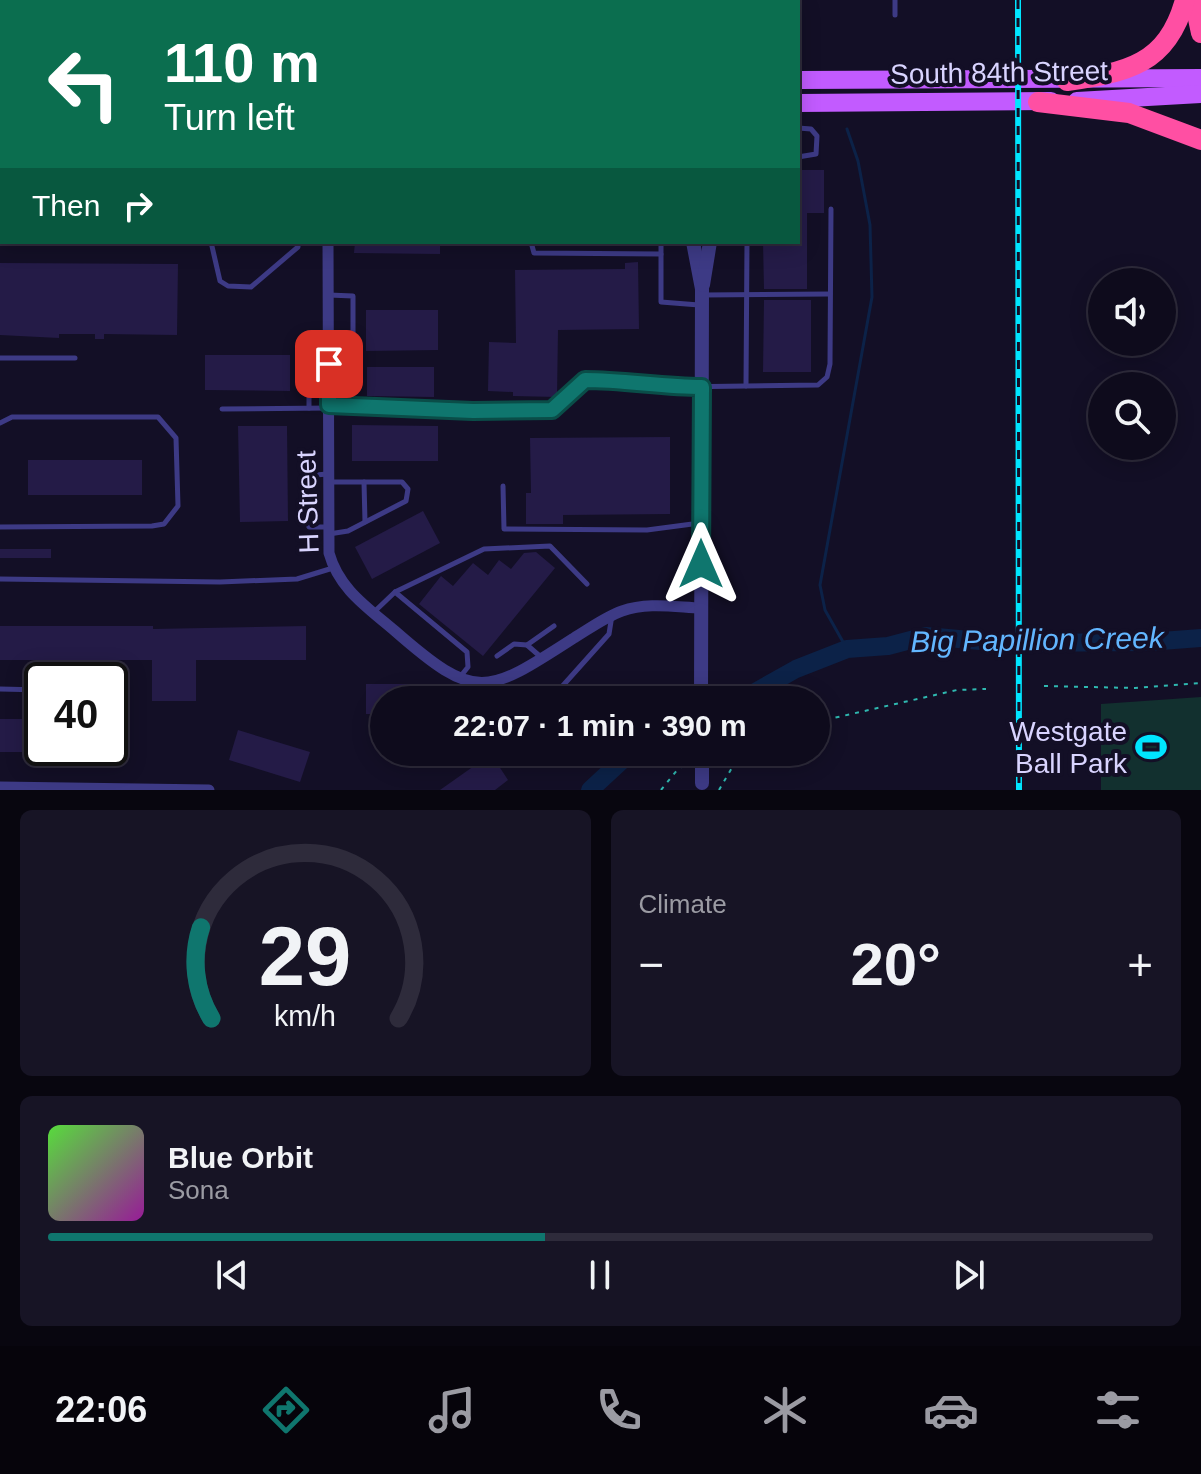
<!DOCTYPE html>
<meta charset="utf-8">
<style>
:root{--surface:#0e0b1c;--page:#171425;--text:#f1f3f6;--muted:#9b9ba3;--line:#2e2b3b;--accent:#0f766e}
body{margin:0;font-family:Helvetica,sans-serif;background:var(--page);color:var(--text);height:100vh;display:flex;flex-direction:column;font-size:30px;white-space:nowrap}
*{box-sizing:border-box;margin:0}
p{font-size:26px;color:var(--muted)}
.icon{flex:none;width:44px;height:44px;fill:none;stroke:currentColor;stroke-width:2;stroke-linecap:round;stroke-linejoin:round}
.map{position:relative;height:790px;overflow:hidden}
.side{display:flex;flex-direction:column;gap:20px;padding:20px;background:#08060f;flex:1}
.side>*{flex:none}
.top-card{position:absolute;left:0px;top:0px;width:800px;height:244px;box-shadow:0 4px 20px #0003,0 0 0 2px var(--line);background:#0b6e4f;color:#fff;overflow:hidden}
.controls{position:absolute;left:1088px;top:268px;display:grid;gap:16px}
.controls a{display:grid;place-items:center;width:88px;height:88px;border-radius:50%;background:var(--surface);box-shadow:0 4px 20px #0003,0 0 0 2px var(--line);font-size:40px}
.speed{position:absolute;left:24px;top:662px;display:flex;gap:16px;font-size:40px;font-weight:700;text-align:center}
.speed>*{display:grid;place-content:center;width:104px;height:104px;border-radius:50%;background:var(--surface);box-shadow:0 4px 20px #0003,0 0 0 2px var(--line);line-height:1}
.speed .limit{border:4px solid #111;border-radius:12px;background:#fff;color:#111}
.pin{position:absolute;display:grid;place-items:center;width:68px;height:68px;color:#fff;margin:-34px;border-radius:16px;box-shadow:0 4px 12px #0006}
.me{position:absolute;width:88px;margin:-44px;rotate:0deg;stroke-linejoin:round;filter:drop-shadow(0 0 6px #0008)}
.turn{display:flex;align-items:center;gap:28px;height:168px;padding:0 32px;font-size:36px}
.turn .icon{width:104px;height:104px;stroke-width:2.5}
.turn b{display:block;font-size:56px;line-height:68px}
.then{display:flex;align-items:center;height:76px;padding:0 32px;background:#0003;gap:16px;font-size:30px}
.big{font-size:60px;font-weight:600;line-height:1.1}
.side .widget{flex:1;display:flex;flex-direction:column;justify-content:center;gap:12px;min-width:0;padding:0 28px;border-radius:12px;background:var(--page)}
.side .dial{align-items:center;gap:0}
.dial svg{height:208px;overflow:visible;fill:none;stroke:var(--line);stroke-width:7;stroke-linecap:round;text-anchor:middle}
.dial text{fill:var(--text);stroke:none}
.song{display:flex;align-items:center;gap:24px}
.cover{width:96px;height:96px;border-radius:12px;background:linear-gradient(135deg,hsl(110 70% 55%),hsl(300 70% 35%))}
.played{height:8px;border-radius:4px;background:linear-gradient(90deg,var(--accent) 45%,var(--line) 45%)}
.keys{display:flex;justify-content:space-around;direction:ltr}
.heat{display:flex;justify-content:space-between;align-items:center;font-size:44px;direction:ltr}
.side .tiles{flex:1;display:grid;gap:20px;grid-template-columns:1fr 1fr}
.widget:last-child{grid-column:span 2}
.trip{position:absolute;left:370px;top:686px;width:460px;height:80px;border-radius:40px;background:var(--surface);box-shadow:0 4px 20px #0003,0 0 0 2px var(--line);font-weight:600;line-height:80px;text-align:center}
.dock{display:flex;height:128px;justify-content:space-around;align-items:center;background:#06040b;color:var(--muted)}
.dock .icon{width:56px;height:56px}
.dock .on{color:var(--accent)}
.dock b{font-size:36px;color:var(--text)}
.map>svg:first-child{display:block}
</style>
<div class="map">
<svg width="1201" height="790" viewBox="0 0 1201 790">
<rect width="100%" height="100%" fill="#130f26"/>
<path fill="#12302f" d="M1201,697V790H1101V704Z"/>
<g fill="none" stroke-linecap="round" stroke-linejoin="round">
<path stroke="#0c2248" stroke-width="3" d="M847,129L858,161L870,225L872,297L820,585L825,610L847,649"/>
<g stroke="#0c2248" stroke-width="18">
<path d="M741,700L796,669L847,649L888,646L926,636L1002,643L1148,642L1201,638"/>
<path d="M590,790L631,752"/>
</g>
</g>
<g fill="#241b47">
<path d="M798,170H824V213H807V289H764L763,242H798Z"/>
<path d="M355,242H440V254L354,253Z"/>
<path d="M638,262L639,329L558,330L557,397L513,396V392L488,391L489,342L516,343L515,270L625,269V263Z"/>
<path d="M0,263L178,264L177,335L104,334V339H95V334H59V338L0,335Z"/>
<path d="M764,300H811V372H763Z"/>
<path d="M366,310H438V350L366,351Z"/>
<path d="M205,355H290V391L205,390Z"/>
<path d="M367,367H434V397L367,396Z"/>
<path d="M352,425L438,426V461H352Z"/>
<path d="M238,426H287L288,521L240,522Z"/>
<path d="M670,437V514L563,515V524H526V493H531L530,438Z"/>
<rect x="28" y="460" width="114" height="35"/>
<path d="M423,511L440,543L372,579L355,547Z"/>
<rect x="0" y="549" width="51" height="9"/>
<path d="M536,552L555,568L483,656L419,604L441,576L453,586L473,563L488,575L499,560L511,569L524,553Z"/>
<path d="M0,626H153V629L306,626V660H196V701H152V660H0Z"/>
<path d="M366,684H420V700H384V714H366Z"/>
<rect x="0" y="719" width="42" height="33"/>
<path d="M238,730L310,752L300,782L229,760Z"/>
<path d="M491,754L508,780L495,790H440Z"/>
</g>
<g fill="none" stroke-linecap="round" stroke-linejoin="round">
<g stroke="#2fb8b0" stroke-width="2" stroke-dasharray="4 6" stroke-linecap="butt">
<path d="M1044,686L1135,688L1201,683"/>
<path d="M816,722L957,690L986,689"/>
<path d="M661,790L678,769L691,761"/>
<path d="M719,790L733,766L758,752"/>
</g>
<g stroke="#3d3a85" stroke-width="5">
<path d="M208,0V2"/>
<path d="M269,0V2"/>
<path d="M895,0V15"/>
<path d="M7,2V0"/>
<path d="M479,2V0"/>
<path d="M798,128L811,129L817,136L816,154L798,157"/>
<path d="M0,131H2"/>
<path d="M0,164H2"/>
<path d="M0,239H2"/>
<path d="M211,242L220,281L228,286L251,287L298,247V242"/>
<path d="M531,242L534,253L661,254V302L699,305"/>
<path d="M661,242V254"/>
<path d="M329,295L353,296V344L330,345"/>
<path d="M703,295L830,294"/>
<path d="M0,358H75"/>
<path d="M746,386L747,242"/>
<path d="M330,405L473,411L552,410L585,380L640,381L674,387L818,385L827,377L830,364L831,209"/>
<path d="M309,408V369L313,364H328"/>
<path d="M222,409L328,408"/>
<path d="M0,423L12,417H158L176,438L178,506L164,524L152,526L0,527"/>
<path d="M364,482L365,522"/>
<path d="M503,486L504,529L647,530L700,523"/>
<path d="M327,527H309L305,519V476L327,474"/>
<path d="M329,534L348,531L406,501L408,489L402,482H331"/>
<path d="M0,579L220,582L297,579L333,568"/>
<path d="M395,592L467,652L468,667L460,677"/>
<path d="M374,612L395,592L484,549L550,546L587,584"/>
<path d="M497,656L514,644L527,645"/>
<path d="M542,658L527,645L554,626"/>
<path d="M0,689L42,690"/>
<path d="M110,691L121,692"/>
<path d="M550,700L609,634L612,615"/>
</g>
<g stroke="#3d3a85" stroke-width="11">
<path d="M442,0V2"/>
<path d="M125,2V0"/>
<path d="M328,242L329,553C339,589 367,607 395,631C476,702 486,695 574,638C589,629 605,617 622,611C647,602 675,607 701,608"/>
<path d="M0,787L209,790"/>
</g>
<g stroke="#3d3a85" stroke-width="14">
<path d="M692,2V0"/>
<path d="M711,2V0"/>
<path d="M693,242L702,289L701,700"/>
<path d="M703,285L710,242"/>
</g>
<g stroke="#c25bff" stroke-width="18">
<path d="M798,80L1201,78"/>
<path d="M0,95H2"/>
<path d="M1077,101L1201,94"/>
<path d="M798,103L1051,101"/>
</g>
<g stroke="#ff4fa3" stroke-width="20">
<path d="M1194,0L1201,33"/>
<path d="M1067,81C1127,72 1167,65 1185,0"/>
<path d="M1038,102L1129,113L1201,140"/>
</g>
<defs>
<path id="rail" d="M1018,0L1019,790"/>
</defs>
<use href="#rail" stroke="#00e5ff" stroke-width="6"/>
<use href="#rail" stroke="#130f26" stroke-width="3" stroke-dasharray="9" stroke-linecap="butt"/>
<path stroke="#3d3a85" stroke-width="14" d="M702,752V783"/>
</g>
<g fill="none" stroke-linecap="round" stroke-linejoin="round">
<defs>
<path id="route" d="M329,364V405L473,411L552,410L585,380C624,380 663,387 702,387L701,564"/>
</defs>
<use href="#route" stroke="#0a4d48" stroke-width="20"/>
<use href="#route" stroke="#0f766e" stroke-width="14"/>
</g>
<defs>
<symbol id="stadium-bare" viewBox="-9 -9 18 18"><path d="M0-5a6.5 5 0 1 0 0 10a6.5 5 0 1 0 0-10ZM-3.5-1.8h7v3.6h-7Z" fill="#00e5ff" stroke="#130f26" stroke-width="2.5" paint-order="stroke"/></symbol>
</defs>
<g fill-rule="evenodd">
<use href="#stadium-bare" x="1129" y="725" width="44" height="44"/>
</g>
<g text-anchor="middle" stroke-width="8" stroke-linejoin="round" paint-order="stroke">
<g font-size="28" fill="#d9d4ff" stroke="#130f26">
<text transform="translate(999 72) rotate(-1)" y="10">South 84th Street</text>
<text transform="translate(307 502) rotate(-92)" y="10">H Street</text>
</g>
<g font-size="28" fill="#d9d4ff" stroke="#130f26" text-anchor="end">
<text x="1127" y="741">Westgate<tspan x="1127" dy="32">Ball Park</tspan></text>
</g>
<g font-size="30" font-style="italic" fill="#62b6ff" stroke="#130f26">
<text transform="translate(1037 640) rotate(-1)" y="10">Big Papillion Creek</text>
</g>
</g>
</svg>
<div class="controls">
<a><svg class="icon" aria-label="sound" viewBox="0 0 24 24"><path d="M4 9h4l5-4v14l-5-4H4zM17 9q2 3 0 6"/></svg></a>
<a><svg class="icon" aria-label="search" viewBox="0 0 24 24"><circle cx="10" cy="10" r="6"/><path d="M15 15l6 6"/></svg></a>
</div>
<div class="speed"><div class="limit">40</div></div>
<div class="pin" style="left:329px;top:364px;background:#d93025"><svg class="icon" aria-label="arrive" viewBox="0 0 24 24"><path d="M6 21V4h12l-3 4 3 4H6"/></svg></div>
<svg class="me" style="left:701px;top:564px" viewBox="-20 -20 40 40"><path d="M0-17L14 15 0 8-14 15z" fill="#0f766e" stroke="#fff" stroke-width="4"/></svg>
<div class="trip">22:07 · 1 min · 390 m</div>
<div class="top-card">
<div class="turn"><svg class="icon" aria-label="left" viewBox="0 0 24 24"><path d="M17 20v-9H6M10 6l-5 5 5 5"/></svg><div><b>110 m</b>Turn left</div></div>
<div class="then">Then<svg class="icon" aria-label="right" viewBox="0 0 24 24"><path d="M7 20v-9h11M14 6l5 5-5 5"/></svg></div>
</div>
</div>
<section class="side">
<div class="tiles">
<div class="widget dial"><svg viewBox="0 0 100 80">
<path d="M14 69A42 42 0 1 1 86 69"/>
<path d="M14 69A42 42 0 0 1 10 34" stroke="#0f766e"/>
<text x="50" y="56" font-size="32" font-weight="700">29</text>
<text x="50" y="72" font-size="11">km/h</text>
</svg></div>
<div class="widget"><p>Climate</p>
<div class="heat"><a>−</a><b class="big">20°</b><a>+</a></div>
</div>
<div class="widget">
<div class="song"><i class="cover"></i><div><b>Blue Orbit</b><p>Sona</p></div></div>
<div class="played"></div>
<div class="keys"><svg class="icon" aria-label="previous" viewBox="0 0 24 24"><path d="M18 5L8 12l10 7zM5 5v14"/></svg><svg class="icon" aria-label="pause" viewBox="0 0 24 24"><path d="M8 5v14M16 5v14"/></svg><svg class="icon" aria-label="next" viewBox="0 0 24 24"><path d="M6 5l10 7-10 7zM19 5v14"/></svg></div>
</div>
</div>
</section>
<nav class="dock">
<b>22:06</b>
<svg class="icon on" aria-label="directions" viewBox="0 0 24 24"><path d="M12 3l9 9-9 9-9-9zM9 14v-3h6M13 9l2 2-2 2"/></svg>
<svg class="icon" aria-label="music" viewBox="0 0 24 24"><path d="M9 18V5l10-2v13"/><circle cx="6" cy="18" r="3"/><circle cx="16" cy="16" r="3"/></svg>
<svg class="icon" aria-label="phone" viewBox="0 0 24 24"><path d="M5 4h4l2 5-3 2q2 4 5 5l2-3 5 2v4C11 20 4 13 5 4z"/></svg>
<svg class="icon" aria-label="climate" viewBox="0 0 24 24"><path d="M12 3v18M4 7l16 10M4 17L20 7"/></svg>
<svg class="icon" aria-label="car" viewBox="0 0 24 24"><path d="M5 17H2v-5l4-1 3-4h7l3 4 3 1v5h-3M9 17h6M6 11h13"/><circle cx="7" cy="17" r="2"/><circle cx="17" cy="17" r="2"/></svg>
<svg class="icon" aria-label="filters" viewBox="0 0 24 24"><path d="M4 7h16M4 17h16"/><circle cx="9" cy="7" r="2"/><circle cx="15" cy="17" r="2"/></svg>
</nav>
